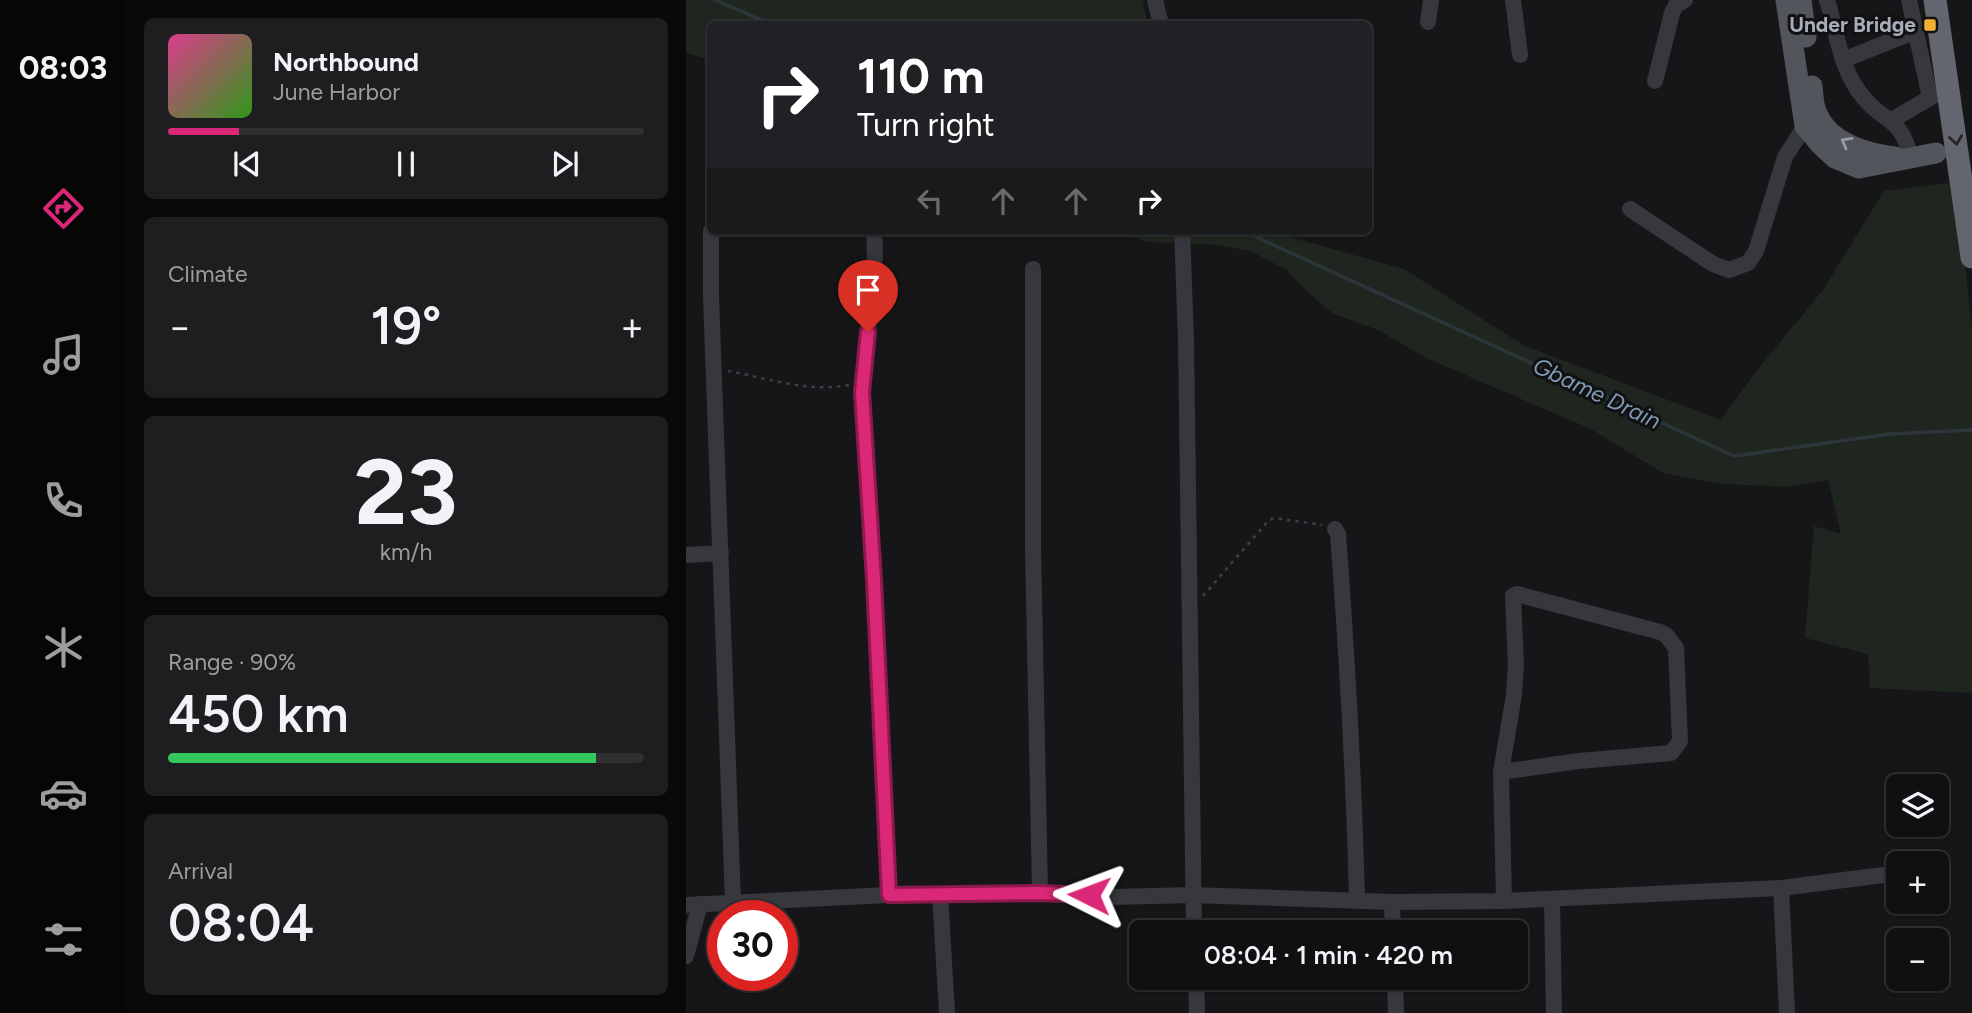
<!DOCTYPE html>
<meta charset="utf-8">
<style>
:root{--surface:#101012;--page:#1e1e20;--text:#f1f3f6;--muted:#9c9d9f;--line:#303032;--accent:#db2777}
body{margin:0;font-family:Figtree,sans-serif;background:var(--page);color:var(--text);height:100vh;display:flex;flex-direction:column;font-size:26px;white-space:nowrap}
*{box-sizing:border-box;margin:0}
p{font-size:23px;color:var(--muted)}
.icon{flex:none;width:38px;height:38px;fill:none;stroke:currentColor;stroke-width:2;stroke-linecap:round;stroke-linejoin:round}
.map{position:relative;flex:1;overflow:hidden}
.sheet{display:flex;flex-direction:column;gap:18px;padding:18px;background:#09090a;width:560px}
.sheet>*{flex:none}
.guide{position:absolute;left:21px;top:21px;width:665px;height:214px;border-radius:10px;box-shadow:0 2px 5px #0004,0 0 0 2px var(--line);background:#202124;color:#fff;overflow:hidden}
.controls{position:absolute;left:1200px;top:774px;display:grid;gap:14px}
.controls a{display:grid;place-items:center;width:63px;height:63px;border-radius:10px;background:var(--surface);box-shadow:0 2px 5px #0004,0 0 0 2px var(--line);font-size:35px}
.speed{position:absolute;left:21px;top:900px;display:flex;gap:14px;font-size:35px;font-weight:700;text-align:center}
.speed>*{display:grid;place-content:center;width:91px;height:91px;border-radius:50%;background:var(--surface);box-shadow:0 2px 5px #0004,0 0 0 2px var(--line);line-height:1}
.speed .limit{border:10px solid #d22;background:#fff;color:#111}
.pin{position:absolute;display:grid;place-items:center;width:60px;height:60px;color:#fff;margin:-72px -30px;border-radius:50% 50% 50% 0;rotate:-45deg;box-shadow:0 0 7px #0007}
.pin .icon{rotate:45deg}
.me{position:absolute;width:77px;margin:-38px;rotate:273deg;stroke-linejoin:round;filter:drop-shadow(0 0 5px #0008)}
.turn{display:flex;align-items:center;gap:24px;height:147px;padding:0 35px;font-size:32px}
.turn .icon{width:91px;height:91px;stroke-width:2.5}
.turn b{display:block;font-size:49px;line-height:60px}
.lanes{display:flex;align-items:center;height:66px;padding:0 35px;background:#0003;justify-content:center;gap:35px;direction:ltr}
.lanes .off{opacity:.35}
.big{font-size:52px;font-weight:600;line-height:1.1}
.sheet .widget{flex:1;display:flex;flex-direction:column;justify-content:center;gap:10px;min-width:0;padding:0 24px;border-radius:10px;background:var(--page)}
.sheet .dial{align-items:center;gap:0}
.dial b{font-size:91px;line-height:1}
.song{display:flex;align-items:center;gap:21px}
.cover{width:84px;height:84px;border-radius:10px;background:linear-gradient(135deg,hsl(330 70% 55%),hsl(110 70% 35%))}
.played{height:7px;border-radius:4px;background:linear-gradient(90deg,var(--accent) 15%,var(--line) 15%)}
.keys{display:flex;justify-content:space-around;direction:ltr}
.heat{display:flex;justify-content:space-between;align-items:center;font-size:38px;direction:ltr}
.charge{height:10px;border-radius:5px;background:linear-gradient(90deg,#34c759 90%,var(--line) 0)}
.trip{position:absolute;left:443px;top:920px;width:399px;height:70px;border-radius:10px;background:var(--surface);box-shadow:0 2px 5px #0004,0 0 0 2px var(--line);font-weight:600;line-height:70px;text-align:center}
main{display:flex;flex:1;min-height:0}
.dock{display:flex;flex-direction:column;width:126px;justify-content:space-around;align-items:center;background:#060607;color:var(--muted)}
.dock .icon{width:49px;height:49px}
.dock .on{color:var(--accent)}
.dock b{font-size:32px;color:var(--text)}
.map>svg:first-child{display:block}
</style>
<main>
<nav class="dock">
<b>08:03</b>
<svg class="icon on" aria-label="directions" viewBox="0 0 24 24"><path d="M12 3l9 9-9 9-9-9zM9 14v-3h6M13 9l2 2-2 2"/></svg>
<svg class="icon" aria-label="music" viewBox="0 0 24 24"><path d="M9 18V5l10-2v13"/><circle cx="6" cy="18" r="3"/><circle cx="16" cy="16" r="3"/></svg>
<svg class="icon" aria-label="phone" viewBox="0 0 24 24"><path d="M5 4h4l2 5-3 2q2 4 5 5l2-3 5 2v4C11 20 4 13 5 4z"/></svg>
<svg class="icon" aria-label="climate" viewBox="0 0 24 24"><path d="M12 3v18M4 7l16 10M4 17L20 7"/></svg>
<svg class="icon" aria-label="car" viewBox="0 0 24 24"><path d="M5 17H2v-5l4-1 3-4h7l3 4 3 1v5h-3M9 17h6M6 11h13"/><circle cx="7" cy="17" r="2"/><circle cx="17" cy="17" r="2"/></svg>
<svg class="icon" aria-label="filters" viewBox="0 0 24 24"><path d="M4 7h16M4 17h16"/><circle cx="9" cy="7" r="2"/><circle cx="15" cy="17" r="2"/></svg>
</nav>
<section class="sheet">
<div class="widget">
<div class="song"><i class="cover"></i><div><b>Northbound</b><p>June Harbor</p></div></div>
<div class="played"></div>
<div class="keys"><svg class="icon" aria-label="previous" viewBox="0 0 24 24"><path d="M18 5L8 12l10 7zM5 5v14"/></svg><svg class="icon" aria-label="pause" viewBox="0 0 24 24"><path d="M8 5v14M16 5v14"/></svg><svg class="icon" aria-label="next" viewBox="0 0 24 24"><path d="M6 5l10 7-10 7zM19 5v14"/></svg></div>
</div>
<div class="widget"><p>Climate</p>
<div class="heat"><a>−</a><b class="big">19°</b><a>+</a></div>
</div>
<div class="widget dial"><b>23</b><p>km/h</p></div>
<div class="widget"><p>Range · 90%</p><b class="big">450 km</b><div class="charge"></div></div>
<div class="widget"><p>Arrival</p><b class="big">08:04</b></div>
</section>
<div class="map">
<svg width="1286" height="1013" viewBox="0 0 1286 1013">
<rect width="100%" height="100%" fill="#161618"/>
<g fill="#1e261f">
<path d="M0,0H457L461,24H24V60L0,53Z"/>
<path d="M1271,182L1286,334V693L1184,688L1182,654L1119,638L1128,526L1155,534L1142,480L1103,487L1035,484L977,473L905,429L740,358L692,330L648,314L619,290L601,270L564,251L532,245L461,242L427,231H582L718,269L837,345L1035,420L1070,371L1137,290L1198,191Z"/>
</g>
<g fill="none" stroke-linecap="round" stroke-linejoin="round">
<g stroke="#2c353c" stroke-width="3.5">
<path d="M29,0L85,24"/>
<path d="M557,231L1048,456L1203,434L1286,430"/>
</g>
<g stroke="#3d3f44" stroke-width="2.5" stroke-dasharray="3.5 5" stroke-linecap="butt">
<path d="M42,371C81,378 123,393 163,385"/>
<path d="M517,596L583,520L589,518L636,525"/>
</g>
<g stroke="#37383d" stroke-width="16">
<path d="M469,0L475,24"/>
<path d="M827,0L834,55"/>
<path d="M1141,0C1151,32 1154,70 1177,97C1199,124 1216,117 1225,159"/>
<path d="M1223,0L1244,98"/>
<path d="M742,22L745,0"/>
<path d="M1157,60L1230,31"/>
<path d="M969,81L986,13L990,5L999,0"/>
<path d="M1206,120L1252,93"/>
<path d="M944,209L1027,264L1043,270L1062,263L1070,251L1099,157L1119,126"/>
<path d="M25,231V297L47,902"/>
<path d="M188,231L189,256L176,392L188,580L203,895"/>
<path d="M496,231L500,339L508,933"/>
<path d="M347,269V547L354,893"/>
<path d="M649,529L652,534C661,656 668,777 671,900"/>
<path d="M0,555L35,553"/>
<path d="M815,772L893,761L985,753L994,741L990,648L980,635L974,632L831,594L827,596L830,666L828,695L815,772L818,901"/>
<path d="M1095,888L1101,1013"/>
<path d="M254,894L261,1013"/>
<path d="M866,899L868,1013"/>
<path d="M706,902L707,933"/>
<path d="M0,905L203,895L354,893L427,897L506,895L706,902L818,901L1095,888L1213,873"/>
<path d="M0,956L14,904"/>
<path d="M510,978L511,1013"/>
<path d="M709,978L710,1013"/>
</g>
<g stroke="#53555c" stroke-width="21">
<path d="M1100,0L1119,126L1134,144L1149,158L1173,168L1250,153"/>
<path d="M1115,0L1120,37"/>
<path d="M1126,86C1127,93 1127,102 1129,108C1139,142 1178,153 1209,157"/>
</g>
<path stroke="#63666e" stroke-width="23" d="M1249,0L1286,257"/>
</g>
<defs><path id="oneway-chevron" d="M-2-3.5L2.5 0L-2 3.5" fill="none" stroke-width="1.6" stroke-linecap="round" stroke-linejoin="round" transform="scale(1.75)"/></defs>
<use stroke="#26262a" href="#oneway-chevron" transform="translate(1270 140) rotate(82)"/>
<use stroke="#979ba6" href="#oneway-chevron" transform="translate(1160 142) rotate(-151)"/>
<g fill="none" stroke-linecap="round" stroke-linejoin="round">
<defs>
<path id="route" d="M182,332L176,392L188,580L203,895L354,893L403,895"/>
</defs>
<use href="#route" stroke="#8e194d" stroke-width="18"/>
<use href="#route" stroke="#db2777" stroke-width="12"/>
</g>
<rect fill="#f2b134" stroke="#111113" stroke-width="2.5" x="1237" y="18" width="14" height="14" rx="3.5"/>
<g text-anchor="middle" stroke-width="6" stroke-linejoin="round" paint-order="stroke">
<g font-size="21" font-weight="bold" fill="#a8adb8" stroke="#111113" text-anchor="end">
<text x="1230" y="32">Under Bridge</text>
</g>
<g font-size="23" font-style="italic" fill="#7f9bb3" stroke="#111113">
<text transform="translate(911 393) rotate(25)" y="8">Gbame Drain</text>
</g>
</g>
</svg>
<div class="controls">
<a><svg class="icon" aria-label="layers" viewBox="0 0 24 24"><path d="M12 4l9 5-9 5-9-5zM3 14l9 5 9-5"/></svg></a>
<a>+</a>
<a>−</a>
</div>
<div class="speed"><div class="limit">30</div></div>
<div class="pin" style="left:182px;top:332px;background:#d93025"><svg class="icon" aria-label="arrive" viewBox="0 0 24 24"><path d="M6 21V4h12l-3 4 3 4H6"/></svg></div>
<svg class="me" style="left:403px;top:895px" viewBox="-20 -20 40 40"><path d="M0-17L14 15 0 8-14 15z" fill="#db2777" stroke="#fff" stroke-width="4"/></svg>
<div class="trip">08:04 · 1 min · 420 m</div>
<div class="guide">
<div class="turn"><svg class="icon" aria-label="right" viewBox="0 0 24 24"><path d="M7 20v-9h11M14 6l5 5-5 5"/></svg><div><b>110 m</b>Turn right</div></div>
<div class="lanes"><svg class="icon off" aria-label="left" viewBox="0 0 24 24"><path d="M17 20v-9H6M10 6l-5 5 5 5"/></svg><svg class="icon off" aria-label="ahead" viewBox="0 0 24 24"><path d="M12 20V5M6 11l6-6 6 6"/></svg><svg class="icon off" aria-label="ahead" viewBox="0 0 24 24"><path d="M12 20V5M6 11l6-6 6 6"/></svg><svg class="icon" aria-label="right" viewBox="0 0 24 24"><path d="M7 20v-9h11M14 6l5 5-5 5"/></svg></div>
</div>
</div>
</main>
